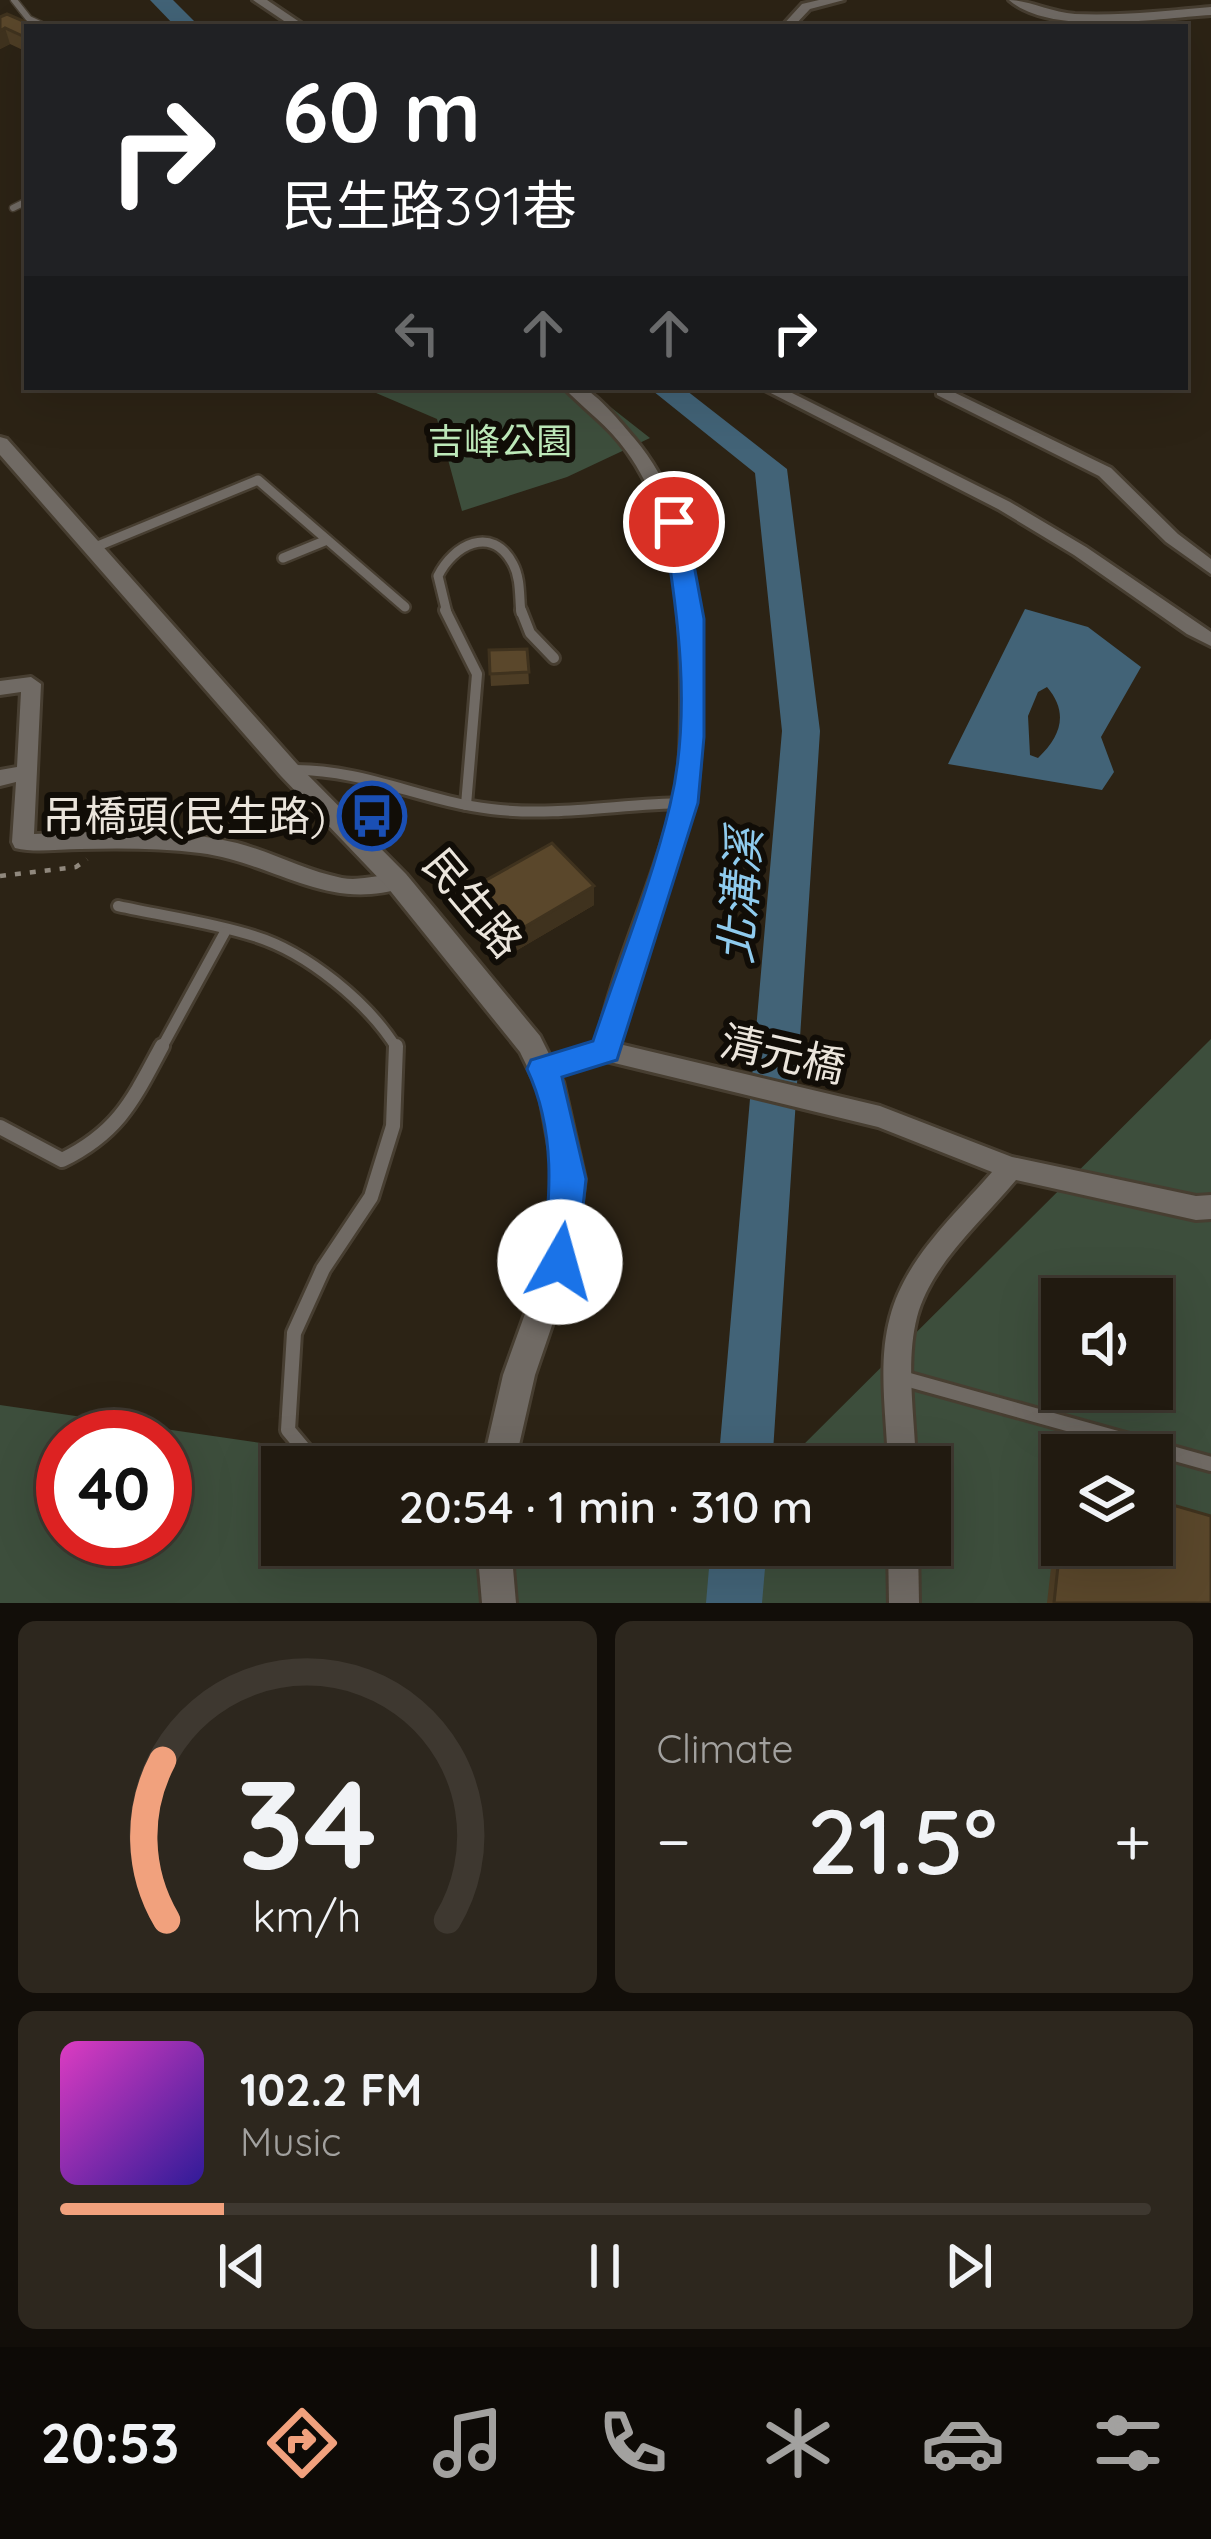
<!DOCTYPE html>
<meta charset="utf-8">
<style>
:root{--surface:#211a10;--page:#2d271e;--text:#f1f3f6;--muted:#a2a19f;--line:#3e3830;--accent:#f1a17d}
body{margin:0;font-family:Quicksand,"Noto Sans TC",sans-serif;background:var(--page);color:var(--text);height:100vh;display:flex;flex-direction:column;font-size:45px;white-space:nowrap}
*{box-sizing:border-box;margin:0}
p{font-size:39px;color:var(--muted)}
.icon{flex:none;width:66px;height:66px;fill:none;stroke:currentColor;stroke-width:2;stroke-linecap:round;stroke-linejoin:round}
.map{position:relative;height:1603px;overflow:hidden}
.panel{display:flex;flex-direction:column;gap:18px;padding:18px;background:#120e09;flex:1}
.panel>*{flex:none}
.top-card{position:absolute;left:24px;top:24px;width:1164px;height:366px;border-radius:0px;box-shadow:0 12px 48px #0002,0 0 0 3px var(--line);background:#202124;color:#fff;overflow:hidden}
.tools{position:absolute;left:1041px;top:1278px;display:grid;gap:24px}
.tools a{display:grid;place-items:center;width:132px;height:132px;border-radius:0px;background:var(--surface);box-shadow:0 12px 48px #0002,0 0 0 3px var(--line);font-size:60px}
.speed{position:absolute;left:36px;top:1410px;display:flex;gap:24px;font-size:60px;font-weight:700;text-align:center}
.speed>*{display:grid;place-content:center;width:156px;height:156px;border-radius:50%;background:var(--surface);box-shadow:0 12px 48px #0002,0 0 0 3px var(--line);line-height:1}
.speed .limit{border:18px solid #d22;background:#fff;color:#111}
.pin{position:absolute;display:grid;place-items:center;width:102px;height:102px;color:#fff;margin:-51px;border:6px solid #fff;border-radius:50%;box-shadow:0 3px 12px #0007}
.me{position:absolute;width:132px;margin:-66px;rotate:7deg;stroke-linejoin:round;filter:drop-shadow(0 0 9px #0008)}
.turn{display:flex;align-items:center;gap:42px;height:252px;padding:0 60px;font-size:54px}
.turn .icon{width:156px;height:156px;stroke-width:2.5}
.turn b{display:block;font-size:84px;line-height:102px}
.lanes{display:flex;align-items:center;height:114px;padding:0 60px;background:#0003;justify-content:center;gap:60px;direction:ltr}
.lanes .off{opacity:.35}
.big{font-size:90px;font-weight:600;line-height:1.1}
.panel .card{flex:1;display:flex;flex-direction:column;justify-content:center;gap:18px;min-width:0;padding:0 42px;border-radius:18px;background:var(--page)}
.panel .dial{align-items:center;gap:0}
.dial svg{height:312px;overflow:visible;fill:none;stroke:var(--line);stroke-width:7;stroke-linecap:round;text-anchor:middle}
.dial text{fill:var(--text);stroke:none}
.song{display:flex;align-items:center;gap:36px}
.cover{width:144px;height:144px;border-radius:18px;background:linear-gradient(135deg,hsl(310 70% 55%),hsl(250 70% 35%))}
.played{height:12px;border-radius:6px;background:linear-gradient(90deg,var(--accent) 15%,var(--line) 15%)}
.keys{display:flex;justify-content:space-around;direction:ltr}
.heat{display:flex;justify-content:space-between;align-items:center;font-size:66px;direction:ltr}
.panel .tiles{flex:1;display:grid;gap:18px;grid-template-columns:1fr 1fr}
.card:last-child{grid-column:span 2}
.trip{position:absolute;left:261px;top:1446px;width:690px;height:120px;border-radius:0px;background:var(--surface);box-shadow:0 12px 48px #0002,0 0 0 3px var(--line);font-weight:600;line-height:120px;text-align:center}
.dock{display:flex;height:192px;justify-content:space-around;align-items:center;background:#0d0a06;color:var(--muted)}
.dock .icon{width:84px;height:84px}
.dock .on{color:var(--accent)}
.dock b{font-size:54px;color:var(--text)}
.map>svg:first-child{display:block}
</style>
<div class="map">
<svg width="1211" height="1603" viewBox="0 0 1211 1603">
<rect width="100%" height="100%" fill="#2c2315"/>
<g fill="#3d4e3c" fill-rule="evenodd">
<path d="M362,387H585L650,438L567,477L462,511L437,419Z"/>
<path d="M1211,1039V1603H0V1405L427,1467H282V1545H930V1467H781ZM1062,1299H1152V1389H1062ZM63,1437H165V1539H63ZM1062,1455H1152V1545H1062Z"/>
</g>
<path fill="#426377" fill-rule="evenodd" d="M1025,609L1088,627L1141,667L1101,737L1114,772L1102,790L948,764ZM1047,687C1069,713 1061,736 1038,758L1030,755L1028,716L1038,692Z"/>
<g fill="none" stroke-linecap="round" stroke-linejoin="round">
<g fill="#426377" fill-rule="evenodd">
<path d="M150,0H173L200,27H176Z"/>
<path d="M648,387H682L787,469L820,731L772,1467H718L782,731L755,473Z"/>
<path d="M711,1545H767L762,1603H706Z"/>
</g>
<defs>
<g id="service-far3">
<path d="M14,0L29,19L46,27"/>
<path d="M13,208L27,201"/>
</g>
<g id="service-far2">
<path d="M93,548L258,480L405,607"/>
<path d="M283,558L327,540"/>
<path d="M447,613L438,576C453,545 492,524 513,564C521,579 519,597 521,613"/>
</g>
<g id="service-far1">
<path d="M445,610L477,674L466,805"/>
<path d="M521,610L530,633L554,658"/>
<path d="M293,770C363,769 423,801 491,809C555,817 620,804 684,803"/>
<path d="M118,906C163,916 210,922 254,936C307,952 369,1003 397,1049"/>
<path d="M161,1049L225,932"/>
</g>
<g id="service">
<path d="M0,1127L62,1160C119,1132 133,1100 162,1046"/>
<path d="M902,1378L1211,1464"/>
<path d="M319,1467L288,1430L294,1333L323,1269L371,1197L393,1126L396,1046"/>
</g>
<g id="minor">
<path d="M253,0H267L307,27H293Z"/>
<path d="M819,0H844L810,9L793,27H781L802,4Z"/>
<path d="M1009,0C1028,0 1050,12 1075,14C1120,16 1166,11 1211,7V15C1158,18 1051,37 1009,0Z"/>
<path d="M563,387C564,387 580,387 581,387C598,394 622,424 634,438C695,509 700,609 701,699C701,735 702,772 693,808C673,888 637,963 619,1044L880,1106L1012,1157L1196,1196L1211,1195V1219L1196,1220L1016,1180C982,1221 931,1264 917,1317C905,1364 915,1418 916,1467H888C887,1418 877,1365 890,1317C905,1259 954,1216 992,1172L878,1127L606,1061L543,1079L534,1076L531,1069L534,1062L596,1044C614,963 651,888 672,808C681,773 681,735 681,699C681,615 678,523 627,452C609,426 584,409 563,387Z"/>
<path d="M759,387H780L1010,502L1086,547L1211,632V646L1187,634L1074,555L998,509Z"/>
<path d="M943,387L1111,468L1178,534L1211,559V574L1166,542L1099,476L937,395V389Z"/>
<path d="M31,677L41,684L34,834C101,832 171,827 237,843C272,852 306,871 342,878C365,882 387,871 405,875L408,881L405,887C327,913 276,863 200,853C160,848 120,848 80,849C59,849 35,853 15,848L12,842L16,782L0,786V770L17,767L21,692L0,695V681Z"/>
<path d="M888,1545H918L919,1603H889Z"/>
</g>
<g id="tertiary">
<path d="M0,437L7,439L297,764L406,874L540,1036L563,1082L585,1179L574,1261L535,1375L514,1467H482L503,1375L544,1261L555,1179L539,1091L520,1052L388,888L281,776L0,455Z"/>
<path d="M477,1545H511L516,1603H482Z"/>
</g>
</defs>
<use href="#service-far3" stroke="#473e31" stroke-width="9"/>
<use href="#service-far2" stroke="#473e31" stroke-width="14"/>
<use href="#service-far1" stroke="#473e31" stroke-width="16"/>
<use href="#service" stroke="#473e31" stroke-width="20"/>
<use href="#minor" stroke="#473e31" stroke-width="6"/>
<use href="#tertiary" stroke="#473e31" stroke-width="6"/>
<path stroke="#90887d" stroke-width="4.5" stroke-dasharray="6 9" stroke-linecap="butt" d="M0,876L76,867L87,859"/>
<use href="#service-far3" stroke="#706a64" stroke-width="6"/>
<use href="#service-far2" stroke="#706a64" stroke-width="9"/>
<use href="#service-far1" stroke="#706a64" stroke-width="10"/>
<use href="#service" stroke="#706a64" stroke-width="14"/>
<use href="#minor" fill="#706a64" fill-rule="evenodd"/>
<use href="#tertiary" fill="#706a64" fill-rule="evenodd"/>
</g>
<g fill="#4d3d25">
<path d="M0,17L27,27V52L10,44L0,49Z"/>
<path d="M527,649L529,684L491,686L489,650Z"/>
<path d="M465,892L594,905L507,956L466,910Z"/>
<path d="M1062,1484V1545L1211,1603H1047L1060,1488Z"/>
</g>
<g fill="#3f321e">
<path d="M5,28L10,44L0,49V31Z"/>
<path d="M594,886V905L507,956L506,938Z"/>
</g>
<g fill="#5a472b" stroke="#3f321e" stroke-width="3">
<path d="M7,14L37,27H27V38L5,28L0,31V17Z"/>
<path d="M527,649L529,672L490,674L489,650Z"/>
<path d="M552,843L594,886L506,938L465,892Z"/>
<path d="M1152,1499L1211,1516V1603H1054L1062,1529V1545H1152Z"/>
</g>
<path fill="#1a73e8" stroke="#114b97" stroke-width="3" d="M674,515L686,522L704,619V737L698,803L617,1060L562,1077L586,1179L577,1262L572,1273L560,1278L547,1273L542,1262C551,1196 556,1131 527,1069L531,1060L593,1041C619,963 651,885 670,805C692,714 678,613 663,522Z"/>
<defs>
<symbol id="bus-ring" viewBox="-11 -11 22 22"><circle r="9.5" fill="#110d07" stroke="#1a4fb4" stroke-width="1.5"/><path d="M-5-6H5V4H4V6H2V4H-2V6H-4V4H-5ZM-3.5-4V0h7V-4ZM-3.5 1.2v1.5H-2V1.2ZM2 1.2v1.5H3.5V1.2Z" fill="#1a4fb4"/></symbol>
</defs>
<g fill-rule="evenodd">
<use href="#bus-ring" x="334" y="778" width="76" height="76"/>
</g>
<g text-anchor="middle" stroke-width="12" stroke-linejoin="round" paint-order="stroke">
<g font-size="36" fill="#beeaba" stroke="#110d07">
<text x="500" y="454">吉峰公園</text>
</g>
<g font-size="42" fill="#ebe5dc" stroke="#110d07" text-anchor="end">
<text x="326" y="831">吊橋頭(民生路)</text>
</g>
<g font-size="42" fill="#ebe5dc" stroke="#110d07">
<text transform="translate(473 903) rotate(50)" y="15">民生路</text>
<text transform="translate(783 1054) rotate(13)" y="15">清元橋</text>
</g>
<g font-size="45" font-style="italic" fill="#8fcbee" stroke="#110d07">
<text transform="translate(740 896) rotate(-86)" y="16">北溝溪</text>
</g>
</g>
</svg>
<div class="tools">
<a><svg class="icon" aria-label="sound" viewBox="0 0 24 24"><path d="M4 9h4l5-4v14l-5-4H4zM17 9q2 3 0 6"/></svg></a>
<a><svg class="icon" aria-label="layers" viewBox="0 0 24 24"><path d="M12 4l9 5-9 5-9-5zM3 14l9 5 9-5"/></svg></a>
</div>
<div class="speed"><div class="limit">40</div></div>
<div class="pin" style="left:674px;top:522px;background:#d93025"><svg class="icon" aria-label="arrive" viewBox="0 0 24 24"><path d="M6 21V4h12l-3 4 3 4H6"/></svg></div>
<svg class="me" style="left:560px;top:1262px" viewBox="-20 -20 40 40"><circle r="19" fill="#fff"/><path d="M0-13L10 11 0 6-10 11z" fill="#1a73e8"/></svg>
<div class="trip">20:54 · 1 min · 310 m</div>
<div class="top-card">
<div class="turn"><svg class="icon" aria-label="right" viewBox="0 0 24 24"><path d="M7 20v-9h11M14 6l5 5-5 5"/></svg><div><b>60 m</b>民生路391巷</div></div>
<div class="lanes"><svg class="icon off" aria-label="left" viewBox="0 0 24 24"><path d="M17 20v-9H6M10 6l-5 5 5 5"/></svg><svg class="icon off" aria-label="ahead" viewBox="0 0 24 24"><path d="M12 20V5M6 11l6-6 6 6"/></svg><svg class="icon off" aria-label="ahead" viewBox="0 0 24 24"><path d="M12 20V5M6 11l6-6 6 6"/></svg><svg class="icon" aria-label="right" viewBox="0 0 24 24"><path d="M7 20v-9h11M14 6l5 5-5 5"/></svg></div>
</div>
</div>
<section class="panel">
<div class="tiles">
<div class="card dial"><svg viewBox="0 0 100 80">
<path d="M14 69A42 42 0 1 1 86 69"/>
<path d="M14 69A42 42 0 0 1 13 28" stroke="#f1a17d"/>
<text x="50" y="56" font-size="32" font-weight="700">34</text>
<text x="50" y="72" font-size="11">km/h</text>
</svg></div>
<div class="card"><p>Climate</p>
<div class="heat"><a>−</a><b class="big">21.5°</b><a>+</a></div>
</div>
<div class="card">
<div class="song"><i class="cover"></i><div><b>102.2 FM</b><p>Music</p></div></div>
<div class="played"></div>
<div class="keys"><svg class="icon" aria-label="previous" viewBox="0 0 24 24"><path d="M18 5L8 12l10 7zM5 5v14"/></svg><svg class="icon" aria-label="pause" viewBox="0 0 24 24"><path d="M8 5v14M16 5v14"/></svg><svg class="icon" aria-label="next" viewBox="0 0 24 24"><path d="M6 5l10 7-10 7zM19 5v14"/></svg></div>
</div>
</div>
</section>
<nav class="dock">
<b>20:53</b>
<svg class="icon on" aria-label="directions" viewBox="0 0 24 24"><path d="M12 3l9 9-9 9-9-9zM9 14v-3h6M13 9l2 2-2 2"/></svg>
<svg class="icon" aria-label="music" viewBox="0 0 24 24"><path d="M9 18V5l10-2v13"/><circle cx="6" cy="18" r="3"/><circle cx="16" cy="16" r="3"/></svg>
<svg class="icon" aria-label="phone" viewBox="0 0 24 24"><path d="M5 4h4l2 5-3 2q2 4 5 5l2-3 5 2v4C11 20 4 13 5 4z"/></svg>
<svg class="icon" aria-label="climate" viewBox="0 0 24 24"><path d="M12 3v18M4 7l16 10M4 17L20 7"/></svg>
<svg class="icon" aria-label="car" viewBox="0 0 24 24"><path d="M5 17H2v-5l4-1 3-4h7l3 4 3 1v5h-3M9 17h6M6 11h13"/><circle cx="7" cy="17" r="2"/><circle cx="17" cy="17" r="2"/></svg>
<svg class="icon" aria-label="filters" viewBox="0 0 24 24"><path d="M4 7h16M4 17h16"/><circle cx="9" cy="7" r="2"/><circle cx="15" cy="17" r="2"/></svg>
</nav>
